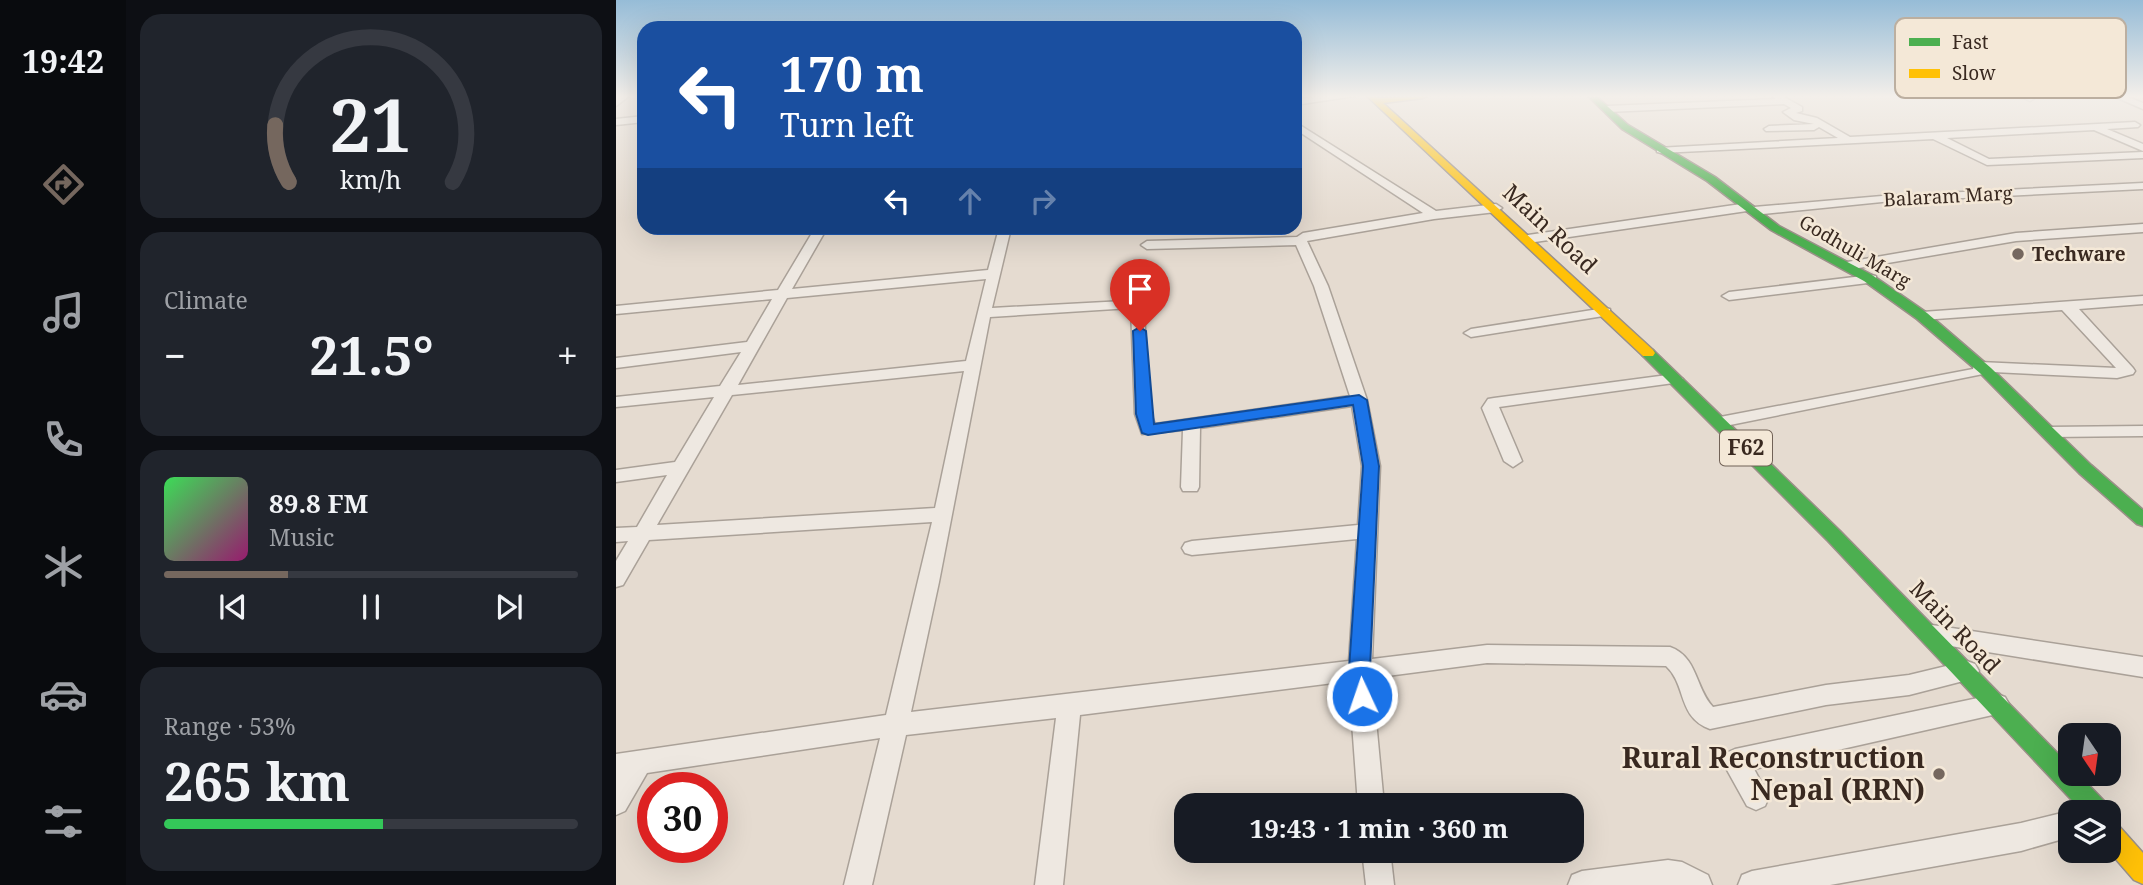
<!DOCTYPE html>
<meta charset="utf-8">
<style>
:root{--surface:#171b24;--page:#20242c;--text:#f1f3f6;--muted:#9ea1a6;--line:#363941;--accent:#75675e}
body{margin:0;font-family:"Noto Serif",serif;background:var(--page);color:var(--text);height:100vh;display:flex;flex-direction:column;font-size:26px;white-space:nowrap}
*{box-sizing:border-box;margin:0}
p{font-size:23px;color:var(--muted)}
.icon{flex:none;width:38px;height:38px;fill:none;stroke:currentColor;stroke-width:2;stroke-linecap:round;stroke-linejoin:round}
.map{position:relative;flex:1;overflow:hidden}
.details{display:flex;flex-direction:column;gap:14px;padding:14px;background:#0d0f14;width:490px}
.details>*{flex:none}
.guide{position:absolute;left:21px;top:21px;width:665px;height:214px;border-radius:21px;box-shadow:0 7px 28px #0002;background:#1a4fa0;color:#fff;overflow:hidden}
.needle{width:46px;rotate:167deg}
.controls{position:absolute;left:1442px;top:723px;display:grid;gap:14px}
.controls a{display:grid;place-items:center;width:63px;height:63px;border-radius:14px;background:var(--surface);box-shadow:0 7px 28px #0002;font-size:35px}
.speed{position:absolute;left:21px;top:772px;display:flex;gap:14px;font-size:35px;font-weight:700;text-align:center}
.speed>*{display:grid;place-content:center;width:91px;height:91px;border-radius:50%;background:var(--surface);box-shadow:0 7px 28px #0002;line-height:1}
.speed .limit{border:10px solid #d22;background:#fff;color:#111}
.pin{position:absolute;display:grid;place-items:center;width:60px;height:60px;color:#fff;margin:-72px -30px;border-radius:50% 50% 50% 0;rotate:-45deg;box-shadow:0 0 7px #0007}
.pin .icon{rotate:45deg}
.me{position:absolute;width:77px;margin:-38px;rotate:357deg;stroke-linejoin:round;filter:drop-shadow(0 0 5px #0008)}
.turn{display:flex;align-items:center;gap:24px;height:147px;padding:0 28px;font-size:32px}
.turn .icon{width:91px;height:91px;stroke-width:2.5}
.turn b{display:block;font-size:49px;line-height:60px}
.lanes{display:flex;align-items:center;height:66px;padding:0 28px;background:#0003;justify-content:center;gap:35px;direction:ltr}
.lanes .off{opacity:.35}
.big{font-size:52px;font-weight:700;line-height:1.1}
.details .widget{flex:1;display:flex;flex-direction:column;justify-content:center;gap:10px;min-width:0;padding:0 24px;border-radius:21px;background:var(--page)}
.details .dial{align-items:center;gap:0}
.dial svg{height:182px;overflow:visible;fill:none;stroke:var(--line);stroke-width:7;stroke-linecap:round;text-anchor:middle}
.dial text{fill:var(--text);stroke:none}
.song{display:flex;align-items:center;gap:21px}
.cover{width:84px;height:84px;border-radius:10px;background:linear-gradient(135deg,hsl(130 70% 55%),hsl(320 70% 35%))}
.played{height:7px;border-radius:4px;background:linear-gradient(90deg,var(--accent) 30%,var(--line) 30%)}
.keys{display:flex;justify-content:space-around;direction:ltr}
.heat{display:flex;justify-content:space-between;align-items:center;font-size:38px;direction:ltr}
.charge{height:10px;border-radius:5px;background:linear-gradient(90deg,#34c759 53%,var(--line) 0)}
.trip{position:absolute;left:558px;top:793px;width:410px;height:70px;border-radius:21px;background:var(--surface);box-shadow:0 7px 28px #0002;font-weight:700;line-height:70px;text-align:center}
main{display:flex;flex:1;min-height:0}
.dock{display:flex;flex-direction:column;width:126px;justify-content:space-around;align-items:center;background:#090b0e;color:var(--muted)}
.dock .icon{width:49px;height:49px}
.dock .selected{color:var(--accent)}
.dock b{font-size:32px;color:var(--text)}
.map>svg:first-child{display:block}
</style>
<main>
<nav class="dock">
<b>19:42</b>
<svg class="icon selected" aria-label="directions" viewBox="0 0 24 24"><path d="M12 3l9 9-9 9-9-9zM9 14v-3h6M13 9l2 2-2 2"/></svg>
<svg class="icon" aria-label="music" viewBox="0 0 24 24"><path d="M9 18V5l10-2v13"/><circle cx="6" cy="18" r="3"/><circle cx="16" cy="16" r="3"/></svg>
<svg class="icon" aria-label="phone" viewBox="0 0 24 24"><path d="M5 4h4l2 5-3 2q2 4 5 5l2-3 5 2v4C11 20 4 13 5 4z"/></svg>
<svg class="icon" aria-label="climate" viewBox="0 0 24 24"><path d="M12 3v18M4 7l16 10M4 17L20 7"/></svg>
<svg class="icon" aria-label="car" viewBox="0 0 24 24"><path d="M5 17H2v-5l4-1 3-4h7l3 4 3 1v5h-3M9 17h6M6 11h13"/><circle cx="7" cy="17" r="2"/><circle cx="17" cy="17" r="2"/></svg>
<svg class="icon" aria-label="filters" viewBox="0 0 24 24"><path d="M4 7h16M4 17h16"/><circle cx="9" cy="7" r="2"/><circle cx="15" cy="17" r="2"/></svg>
</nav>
<section class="details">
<div class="widget dial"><svg viewBox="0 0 100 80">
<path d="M14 69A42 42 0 1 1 86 69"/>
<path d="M14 69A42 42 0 0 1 8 44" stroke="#75675e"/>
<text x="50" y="56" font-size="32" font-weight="700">21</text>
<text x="50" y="72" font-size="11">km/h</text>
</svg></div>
<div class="widget"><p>Climate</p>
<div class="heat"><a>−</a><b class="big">21.5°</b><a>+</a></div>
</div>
<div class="widget">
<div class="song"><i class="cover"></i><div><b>89.8 FM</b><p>Music</p></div></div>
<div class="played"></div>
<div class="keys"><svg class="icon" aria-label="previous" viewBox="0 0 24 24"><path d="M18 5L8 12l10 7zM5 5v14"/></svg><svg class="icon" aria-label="pause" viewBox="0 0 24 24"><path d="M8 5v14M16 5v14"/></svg><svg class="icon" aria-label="next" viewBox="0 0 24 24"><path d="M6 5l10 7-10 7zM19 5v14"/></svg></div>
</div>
<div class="widget"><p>Range · 53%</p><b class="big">265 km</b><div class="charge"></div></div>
</section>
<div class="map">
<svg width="1527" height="885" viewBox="0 0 1527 885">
<rect width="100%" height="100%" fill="#e5dbd0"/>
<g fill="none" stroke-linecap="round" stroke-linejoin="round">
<defs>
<g id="street">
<path d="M3,96H13L0,106V98Z"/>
<path d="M713,96H739L679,105V99Z"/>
<path d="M1156,96H1166L1186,107V111L1180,113L1201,118L1234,137L1519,122L1524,125L1522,127L1491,129L1527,144V151L1478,130L1331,138L1373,159L1527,152V158L1371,165L1317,139L1045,153L1041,152V148L1222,138L1203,127L1198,130L1150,131L1148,129L1153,126L1198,124L1178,120L1167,112L1175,108L1168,104L991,112L986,109L991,106L1160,99Z"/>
<path d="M1403,96H1416L1419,98L1414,101Z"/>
<path d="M1497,96H1509L1527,103V109Z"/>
<path d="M28,116V122L0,125V119Z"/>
<path d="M679,122L820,211L880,204L886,208L880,212L818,219L691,241L712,286L751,400L764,466L756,659L871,645L1054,647C1082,657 1079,688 1097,707L1210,685L1293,675L1351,661L1359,664L1363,671L1359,678L1293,695L1210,705L1094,729C1061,717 1071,685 1050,666L871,663L756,678L768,805H742L733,681L464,715L447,885H419L440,718L290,735L256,885H228L264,738L31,773L9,811L0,815V754L270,715L316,522L33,540L7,585L0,587V561L12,541L0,542V528L21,527L51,475L0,482V470L59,462L98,397L0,407V397L104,386L125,352L0,368V358L131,342L156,299L0,314V306L162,290L199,228H211L176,289L372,270L383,228H395L376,308L527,300L535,414L539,424L734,396L698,286L680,245L531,249L525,245L531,241L681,237L687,233L807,213L679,129ZM370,279L350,361L122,385L171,298ZM515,308L519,414L526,434L567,430L565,487L567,491H581L583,487L584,428L736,406L746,466L742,525L576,541L569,543L566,548L569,553L576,555L741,539L733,661L295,712L323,582L374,317ZM348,371L319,508L41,525L116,395Z"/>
<path d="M1527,183V189L1266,202L1137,215L1131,211L912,243L906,239L912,235L1132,203L1138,207L1266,196Z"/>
<path d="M1527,224V232L1400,241L1231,270L1224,266L1231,262L1400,233Z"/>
<path d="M1255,275L1260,276V282L1113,300L1106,296L1113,292Z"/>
<path d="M1527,296V304L1463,309L1517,368L1519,371L1517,374L1501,378L1377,372L1104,427L1096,422L1104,417L1357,369L1358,364L1364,362L1500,368L1446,310L1306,320L1299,316L1306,312Z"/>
<path d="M989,308L994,309V315L855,337L848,333L855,329Z"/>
<path d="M1059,374L1067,379L1065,382L883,407L906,461L897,467L888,461L866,408L872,399L878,398Z"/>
<path d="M1527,426V436L1433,437L1424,432L1433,427Z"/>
<path d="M1316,625L1527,657V677L1316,643L1308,640L1305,634L1308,628Z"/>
<path d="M1381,694L1389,697L1393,704L1389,711L1381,714L1138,769L1153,797L1149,806L1140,810L1131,806L1106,761L1110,753L1119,749Z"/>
<path d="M1454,811L1457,812H1454V837L1405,851L1214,885H1122L1126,875L1136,871L1405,823Z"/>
<path d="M746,850H774L778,885H750Z"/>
<path d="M1052,860L1066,862L1092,875L1096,885H952L956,875L966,871Z"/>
</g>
<g id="fast">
<path d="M972,96H980L1012,125L1099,177L1163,226L1256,275L1311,313L1375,368L1475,465L1527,510V526L1521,524L1463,473L1365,374L1301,319L1248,281L1155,230L1091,181L1006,129Z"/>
<path d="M1032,349L1037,350L1224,531L1454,766V774H1462L1491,804L1495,812L1493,817V812H1467L1212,541L1027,356L1025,353Z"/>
</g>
<g id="slow">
<path d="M751,96H759L762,98L811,96L807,98L767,103L1037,350L1039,353L1037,356H1027Z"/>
<path d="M1493,822L1502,825L1527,853V884L1518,880L1492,850Z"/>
</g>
</defs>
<use href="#street" stroke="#aaa198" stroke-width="3"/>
<use href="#fast" stroke="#9a9088" stroke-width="3"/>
<use href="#slow" stroke="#9a9088" stroke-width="3"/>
<use href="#street" fill="#eee8e1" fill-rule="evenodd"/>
<use href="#fast" fill="#4caf50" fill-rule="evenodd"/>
<use href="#slow" fill="#ffc107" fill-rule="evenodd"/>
</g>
<linearGradient id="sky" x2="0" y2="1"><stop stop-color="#96bcd7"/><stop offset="0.44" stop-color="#f3efea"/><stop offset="1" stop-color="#f3efea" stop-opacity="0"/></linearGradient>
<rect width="1527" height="219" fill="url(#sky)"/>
<path fill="#1a73e8" stroke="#114b97" stroke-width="2" d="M524,327L530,331L538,424L743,395L751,400L763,466L754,669L757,696L754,703L746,706L738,703L735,696L733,669L747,466L737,405L532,435L526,433L520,414L517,331Z"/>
<g fill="#75675e" stroke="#f4e8d7" stroke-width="2.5">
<circle cx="1402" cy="254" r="7"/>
<circle cx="1323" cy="774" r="7"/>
</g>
<g text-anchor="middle" stroke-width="5" stroke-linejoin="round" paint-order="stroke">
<g font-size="19" fill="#392920" stroke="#f4e8d7">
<text transform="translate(1332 196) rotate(-3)" y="7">Balaram Marg</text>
<text transform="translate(1239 251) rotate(30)" y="7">Godhuli Marg</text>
</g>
<g font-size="19" font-weight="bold" fill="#392920" stroke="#f4e8d7" text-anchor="start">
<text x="1416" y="261">Techware</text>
</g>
<rect fill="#f4e8d7" stroke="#716257" stroke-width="2" x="1104" y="430.5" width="52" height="35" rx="5"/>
<g font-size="21" font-weight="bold" fill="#392920">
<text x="1130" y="455">F62</text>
</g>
<g font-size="23" fill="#392920" stroke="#f4e8d7">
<text transform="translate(934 229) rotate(43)" y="8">Main Road</text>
<text transform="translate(1339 627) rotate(46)" y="8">Main Road</text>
</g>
<g font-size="28" font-weight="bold" fill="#392920" stroke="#f4e8d7" text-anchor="end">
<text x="1309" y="768">Rural Reconstruction<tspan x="1309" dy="32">Nepal (RRN)</tspan></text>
</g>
</g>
<rect x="1279" y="18" width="231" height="80" rx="10" fill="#f4e8d7" stroke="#bcafa0" stroke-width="2"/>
<rect x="1293" y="38" width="31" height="8" fill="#4caf50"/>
<rect x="1293" y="69" width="31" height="9" fill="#ffc107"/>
<g font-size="19" fill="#392920">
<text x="1336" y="49">Fast</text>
<text x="1336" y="80">Slow</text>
</g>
</svg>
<div class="controls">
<a><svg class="needle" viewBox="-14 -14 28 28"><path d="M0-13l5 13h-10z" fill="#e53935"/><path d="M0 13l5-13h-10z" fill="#9ea1a6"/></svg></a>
<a><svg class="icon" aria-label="layers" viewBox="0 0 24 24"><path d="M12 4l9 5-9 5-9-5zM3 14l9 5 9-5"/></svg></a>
</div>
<div class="speed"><div class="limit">30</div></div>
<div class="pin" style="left:524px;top:331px;background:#d93025"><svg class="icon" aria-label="arrive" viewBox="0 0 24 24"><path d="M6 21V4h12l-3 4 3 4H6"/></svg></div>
<svg class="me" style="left:746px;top:696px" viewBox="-20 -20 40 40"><circle r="17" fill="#1a73e8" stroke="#fff" stroke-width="3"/><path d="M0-11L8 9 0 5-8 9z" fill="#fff"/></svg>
<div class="trip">19:43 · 1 min · 360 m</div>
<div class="guide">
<div class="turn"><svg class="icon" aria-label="left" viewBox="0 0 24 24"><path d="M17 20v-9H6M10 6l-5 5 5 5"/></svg><div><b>170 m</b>Turn left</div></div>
<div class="lanes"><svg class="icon" aria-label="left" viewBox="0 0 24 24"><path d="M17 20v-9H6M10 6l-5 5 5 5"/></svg><svg class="icon off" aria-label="ahead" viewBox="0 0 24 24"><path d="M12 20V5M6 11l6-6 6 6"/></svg><svg class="icon off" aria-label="right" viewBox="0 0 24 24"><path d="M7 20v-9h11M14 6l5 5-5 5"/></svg></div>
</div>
</div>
</main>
